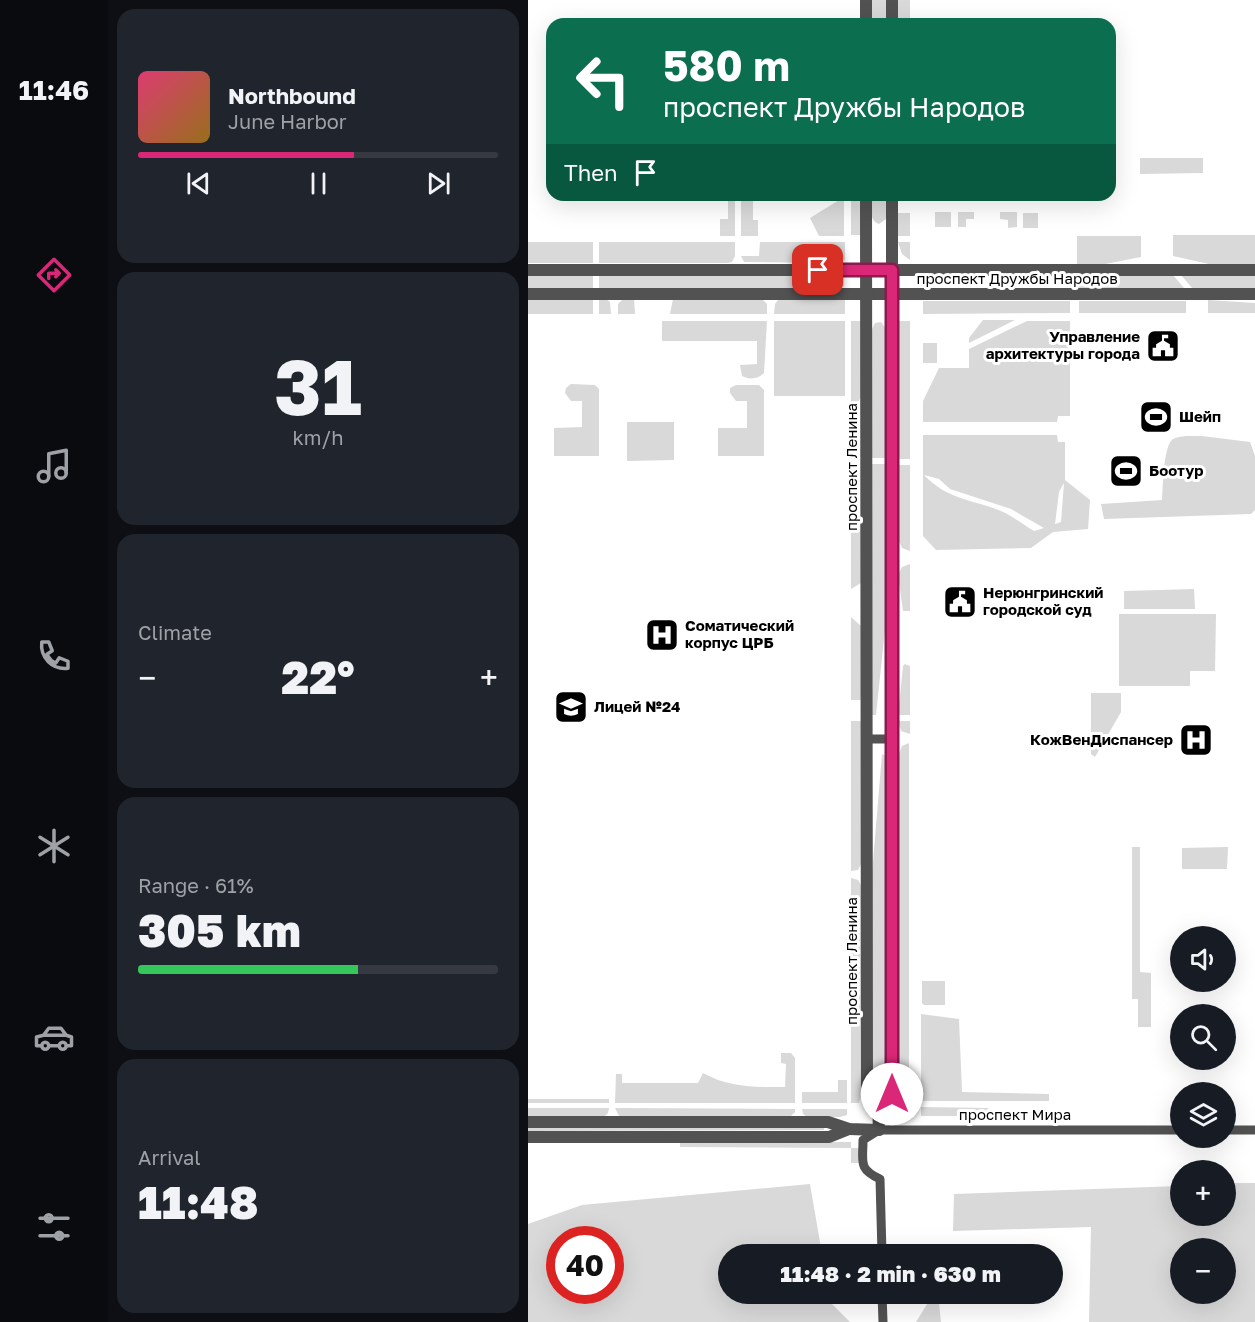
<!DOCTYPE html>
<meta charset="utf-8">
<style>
:root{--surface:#171b24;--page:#20242c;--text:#f1f3f6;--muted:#9ea1a6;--line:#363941;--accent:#db2777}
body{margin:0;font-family:"Golos Text",sans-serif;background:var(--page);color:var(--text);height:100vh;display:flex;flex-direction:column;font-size:22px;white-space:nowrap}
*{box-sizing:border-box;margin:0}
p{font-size:20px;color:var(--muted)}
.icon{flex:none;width:33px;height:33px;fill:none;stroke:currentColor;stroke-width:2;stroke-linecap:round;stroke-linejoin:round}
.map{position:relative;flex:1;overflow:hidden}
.sheet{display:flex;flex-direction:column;gap:9px;padding:9px;background:#0d0f14;width:420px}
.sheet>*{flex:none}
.guide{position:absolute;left:18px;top:18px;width:570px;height:183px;border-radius:18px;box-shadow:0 6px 24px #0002;background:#0b6e4f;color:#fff;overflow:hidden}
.controls{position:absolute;left:642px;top:926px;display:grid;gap:12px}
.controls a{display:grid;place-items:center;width:66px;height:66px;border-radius:50%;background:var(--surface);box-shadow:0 6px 24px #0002;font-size:30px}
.speed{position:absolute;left:18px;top:1226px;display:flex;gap:12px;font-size:30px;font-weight:700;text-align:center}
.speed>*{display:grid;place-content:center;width:78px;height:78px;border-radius:50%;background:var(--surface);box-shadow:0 6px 24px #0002;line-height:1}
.speed .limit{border:9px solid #d22;background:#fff;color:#111}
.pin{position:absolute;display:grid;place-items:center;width:51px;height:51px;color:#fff;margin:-26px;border-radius:12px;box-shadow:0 3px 9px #0006}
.me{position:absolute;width:66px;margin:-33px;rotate:0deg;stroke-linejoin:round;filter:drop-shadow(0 0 4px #0008)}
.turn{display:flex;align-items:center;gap:21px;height:126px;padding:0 18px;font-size:27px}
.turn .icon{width:78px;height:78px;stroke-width:2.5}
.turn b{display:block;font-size:42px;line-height:51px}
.then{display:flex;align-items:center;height:57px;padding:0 18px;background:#0003;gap:12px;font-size:22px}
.big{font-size:45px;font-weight:800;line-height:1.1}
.sheet .tile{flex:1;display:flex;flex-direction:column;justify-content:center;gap:9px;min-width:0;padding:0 21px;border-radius:18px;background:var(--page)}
.sheet .dial{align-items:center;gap:0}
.dial b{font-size:78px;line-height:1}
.song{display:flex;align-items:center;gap:18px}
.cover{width:72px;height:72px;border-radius:9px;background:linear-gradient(135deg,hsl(340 70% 55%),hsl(40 70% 35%))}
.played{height:6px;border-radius:3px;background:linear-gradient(90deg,var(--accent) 60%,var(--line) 60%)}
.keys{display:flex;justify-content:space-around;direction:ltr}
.heat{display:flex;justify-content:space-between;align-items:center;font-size:33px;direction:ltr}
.charge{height:9px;border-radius:4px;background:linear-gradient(90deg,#34c759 61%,var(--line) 0)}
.trip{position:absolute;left:190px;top:1244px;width:345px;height:60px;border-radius:30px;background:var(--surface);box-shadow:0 6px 24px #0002;font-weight:800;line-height:60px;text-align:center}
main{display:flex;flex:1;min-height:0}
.dock{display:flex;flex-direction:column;width:108px;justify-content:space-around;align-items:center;background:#090b0e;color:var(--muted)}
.dock .icon{width:42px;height:42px}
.dock .selected{color:var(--accent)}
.dock b{font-size:27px;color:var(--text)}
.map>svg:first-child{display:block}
</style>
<main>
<nav class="dock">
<b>11:46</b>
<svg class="icon selected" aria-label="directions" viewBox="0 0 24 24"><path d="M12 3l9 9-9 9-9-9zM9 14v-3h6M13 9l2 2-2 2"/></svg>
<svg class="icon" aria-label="music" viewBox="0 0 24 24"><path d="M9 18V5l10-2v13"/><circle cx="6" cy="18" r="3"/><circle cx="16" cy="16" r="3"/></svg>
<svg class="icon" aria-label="phone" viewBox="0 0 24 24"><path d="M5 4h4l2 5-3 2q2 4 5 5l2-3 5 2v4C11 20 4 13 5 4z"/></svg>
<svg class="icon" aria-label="climate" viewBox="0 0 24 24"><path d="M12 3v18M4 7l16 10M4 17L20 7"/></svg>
<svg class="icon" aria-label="car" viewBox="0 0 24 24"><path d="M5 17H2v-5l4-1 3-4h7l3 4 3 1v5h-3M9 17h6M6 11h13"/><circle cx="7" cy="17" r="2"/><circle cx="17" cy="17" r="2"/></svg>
<svg class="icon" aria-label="filters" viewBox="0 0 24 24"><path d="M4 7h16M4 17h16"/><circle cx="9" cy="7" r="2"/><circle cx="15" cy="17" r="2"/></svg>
</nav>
<section class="sheet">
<div class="tile">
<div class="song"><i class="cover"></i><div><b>Northbound</b><p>June Harbor</p></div></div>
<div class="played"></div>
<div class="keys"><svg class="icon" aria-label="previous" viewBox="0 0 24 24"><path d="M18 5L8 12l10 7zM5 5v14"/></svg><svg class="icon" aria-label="pause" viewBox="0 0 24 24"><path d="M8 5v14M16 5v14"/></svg><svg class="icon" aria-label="next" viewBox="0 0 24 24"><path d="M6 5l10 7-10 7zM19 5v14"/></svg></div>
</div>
<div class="tile dial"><b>31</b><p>km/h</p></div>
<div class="tile"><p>Climate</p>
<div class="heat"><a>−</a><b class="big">22°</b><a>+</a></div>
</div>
<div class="tile"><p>Range · 61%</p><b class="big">305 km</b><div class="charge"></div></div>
<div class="tile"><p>Arrival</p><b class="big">11:48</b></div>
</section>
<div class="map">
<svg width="727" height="1322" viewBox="0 0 727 1322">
<rect width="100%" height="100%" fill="#fff"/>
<g fill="#d9d9d9" fill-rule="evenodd">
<rect x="344" y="0" width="14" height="24"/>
<path d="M370,0H382V24H369Z"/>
<path d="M612,158H675V173L612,174Z"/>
<path d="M192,195H207V236H192V219H200V200H192Z"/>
<path d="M213,195H230V200H225V220H230V236H213Z"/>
<rect x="323" y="195" width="9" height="40"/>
<path d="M344,195H358V219L351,224C340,221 344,205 344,195Z"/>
<path d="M316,197V236H291L282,218Z"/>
<rect x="407" y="212" width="16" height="15"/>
<path d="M446,212V219H438V227H430V212Z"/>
<path d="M489,212V227L480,228V220L472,219V212Z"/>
<rect x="369" y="213" width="13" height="23"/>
<rect x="495" y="213" width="15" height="15"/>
<path d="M645,235H727V264H681L645,256Z"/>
<path d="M549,236H613V257L572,265H549Z"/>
<rect x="0" y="242" width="65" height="21"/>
<path d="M71,242H207V256L204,262L200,263H71Z"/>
<path d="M232,242H317V260L304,263L216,262L213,256H231Z"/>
<path d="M370,242H382V260L374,254Z"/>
<rect x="0" y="275" width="65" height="14"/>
<path d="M71,275H311L316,277V286L311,288L71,289Z"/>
<path d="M549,275H645L656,288H549Z"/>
<path d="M653,275H727V288H664Z"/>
<rect x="0" y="299" width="65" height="15"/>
<path d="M71,299H78L82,302L83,314H71Z"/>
<path d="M95,299H106L107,314H90V304Z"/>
<path d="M145,299H234L239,304V314H142Z"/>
<path d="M251,299H317V314H246L247,304Z"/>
<path d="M680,300L727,303V313H680Z"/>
<path d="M395,301H542V313L395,314Z"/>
<rect x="551" y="301" width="107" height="12"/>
<path d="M455,320H487L441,343V338Z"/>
<path d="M134,321H239L236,373C231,379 221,380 214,376L212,365L229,364V341H134Z"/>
<rect x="246" y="321" width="71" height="75"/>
<path d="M323,321H333V397L330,402L323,404Z"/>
<rect x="369" y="321" width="13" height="138"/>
<path d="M499,321H542V416H530L529,422H395V401L411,368H441V349Z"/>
<path d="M353,322L358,329V458H344V329L347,323Z"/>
<rect x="395" y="343" width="14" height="20"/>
<path d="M43,384L67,385L71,389V456H26V428L54,427V401H43L37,393L38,388Z"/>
<path d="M208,385H231L236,390V456H190V428H219V401H208L202,393V388Z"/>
<path d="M99,422H146V460L99,461Z"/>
<path d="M395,435H529L530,442H537V480L562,500L560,529L525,532L503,548L408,550L395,536ZM396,475L411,479L422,489L483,509L516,528L506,531C495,525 485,516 473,511C443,499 420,500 396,475ZM536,483L533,522L527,524L531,492Z"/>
<path d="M674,436L722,442L727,456V510L723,514L576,519L573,504L634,500C635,487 635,446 645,439C652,435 666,436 674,436Z"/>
<path d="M344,464H358V620L348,715H344Z"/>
<path d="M370,465H382V551L374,548L370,539Z"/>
<path d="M323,513L330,516L333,524V583L323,589Z"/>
<path d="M382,564V611H375L370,575L374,567Z"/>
<path d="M666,589L667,609H596V591Z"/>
<path d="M591,614H688L687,671H662V686H591Z"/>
<path d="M323,617L333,626V700H323Z"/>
<path d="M377,664L382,666V715H370L375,666Z"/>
<path d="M563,693H593V712L567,757L563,754Z"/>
<path d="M323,721H333V864L330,870L323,871Z"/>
<path d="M370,721H382V734L373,731Z"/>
<path d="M381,743V1103H370V756L374,746Z"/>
<path d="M354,754L358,756V1088L356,1094L350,1095L345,1091L344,874Z"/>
<path d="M604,847H612V972L623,973V1027H610V999H604Z"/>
<path d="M700,847L699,869H654V848Z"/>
<path d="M323,878L330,880L333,885V1096L331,1103H323Z"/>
<path d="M394,981H417V1005H396L394,1003Z"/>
<path d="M393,1014L431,1019L434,1092L521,1094V1101H393Z"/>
<path d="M253,1053H263L267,1058V1103H87L88,1074H94V1083H170L175,1073C202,1088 228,1087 257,1087L258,1064L253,1063Z"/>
<path d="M310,1080H319V1103H274V1092H310Z"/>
<rect x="0" y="1099" width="81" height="4"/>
<path d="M393,1107L461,1108L450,1116H393Z"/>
<path d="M0,1108H81L80,1113L76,1117H0Z"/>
<path d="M87,1108L267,1109V1112L262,1117L91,1116Z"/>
<path d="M274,1109H319V1115L312,1117H279L275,1114Z"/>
<path d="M0,1126H296V1130L0,1131Z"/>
<path d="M152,1142H323V1148H333V1163H323V1148L152,1147Z"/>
<path d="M698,1183H727V1322H561L563,1227L425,1231L426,1194L652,1186V1215H698ZM652,1248H698V1293H652Z"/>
<path d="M282,1184L294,1254H201V1293H301L303,1303L322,1322H0V1224L54,1205ZM32,1239H82V1290H32Z"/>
<path d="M406,1293H410L413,1322H388Z"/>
</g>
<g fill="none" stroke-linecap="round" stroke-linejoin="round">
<g stroke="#525252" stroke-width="9">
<path d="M339,739H364"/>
<path d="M698,1130H727"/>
<path d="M354,1254L352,1179C330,1169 335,1162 335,1140L351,1130H652"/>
<path d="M354,1293L355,1322"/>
</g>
<g stroke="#525252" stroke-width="12">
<path d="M338,0V24"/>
<path d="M364,0V24"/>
<path d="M0,270H727"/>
<path d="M0,294H727"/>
<path d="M350,1106L364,1094V195"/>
<path d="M0,1122H300L321,1129L351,1130L350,1106L339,1094L338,195"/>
<path d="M0,1137H301L321,1129"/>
</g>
</g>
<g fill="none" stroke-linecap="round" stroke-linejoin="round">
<defs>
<path id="route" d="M290,270H364V1094"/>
</defs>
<use href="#route" stroke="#8e194d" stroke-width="15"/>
<use href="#route" stroke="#db2777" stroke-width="10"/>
</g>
<defs>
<symbol id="civic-square" viewBox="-11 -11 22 22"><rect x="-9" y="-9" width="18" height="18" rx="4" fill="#000" stroke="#fff"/><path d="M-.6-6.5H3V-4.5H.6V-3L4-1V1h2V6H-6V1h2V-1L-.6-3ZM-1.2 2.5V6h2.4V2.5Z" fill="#fff"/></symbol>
<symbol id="stadium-square" viewBox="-11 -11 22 22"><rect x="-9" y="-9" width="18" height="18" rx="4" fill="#000" stroke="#fff"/><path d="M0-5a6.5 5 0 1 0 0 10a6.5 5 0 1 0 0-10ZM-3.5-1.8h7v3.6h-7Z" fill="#fff"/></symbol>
<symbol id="hospital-square" viewBox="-11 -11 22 22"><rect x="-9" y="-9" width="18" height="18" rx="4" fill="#000" stroke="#fff"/><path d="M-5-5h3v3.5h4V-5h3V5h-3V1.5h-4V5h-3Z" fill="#fff"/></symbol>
<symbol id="school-square" viewBox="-11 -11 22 22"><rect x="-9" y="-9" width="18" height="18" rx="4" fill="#000" stroke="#fff"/><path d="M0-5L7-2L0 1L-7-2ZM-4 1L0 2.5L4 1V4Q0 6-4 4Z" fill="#fff"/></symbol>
</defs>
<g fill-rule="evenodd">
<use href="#civic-square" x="616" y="327" width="38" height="38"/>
<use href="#stadium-square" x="609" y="398" width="38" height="38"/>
<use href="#stadium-square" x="579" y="452" width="38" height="38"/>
<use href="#civic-square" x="413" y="583" width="38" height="38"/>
<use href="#hospital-square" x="115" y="616" width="38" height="38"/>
<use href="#school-square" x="24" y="688" width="38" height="38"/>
<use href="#hospital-square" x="649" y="721" width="38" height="38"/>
</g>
<g text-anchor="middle" stroke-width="6" stroke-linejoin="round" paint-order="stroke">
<g font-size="15" fill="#000" stroke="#fff">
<text x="489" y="284">проспект Дружбы Народов</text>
<text transform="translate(324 467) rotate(-90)" y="5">проспект Ленина</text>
<text transform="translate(324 961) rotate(-90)" y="5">проспект Ленина</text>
<text x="487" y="1120">проспект Мира</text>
</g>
<g font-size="15" font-weight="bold" fill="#000" stroke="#fff" text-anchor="start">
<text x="612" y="342" text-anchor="end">Управление<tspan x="612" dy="17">архитектуры города</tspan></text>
<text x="651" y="422">Шейп</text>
<text x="621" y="476">Боотур</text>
<text x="455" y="598">Нерюнгринский<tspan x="455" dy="17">городской суд</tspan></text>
<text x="157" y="631">Соматический<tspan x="157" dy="17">корпус ЦРБ</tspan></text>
<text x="66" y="712">Лицей №24</text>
<text x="645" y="745" text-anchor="end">КожВенДиспансер</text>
</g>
</g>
</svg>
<div class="controls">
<a><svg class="icon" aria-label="sound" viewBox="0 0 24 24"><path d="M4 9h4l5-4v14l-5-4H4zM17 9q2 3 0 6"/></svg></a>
<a><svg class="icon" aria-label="search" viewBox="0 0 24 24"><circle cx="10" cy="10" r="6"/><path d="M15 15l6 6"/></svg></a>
<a><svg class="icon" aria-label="layers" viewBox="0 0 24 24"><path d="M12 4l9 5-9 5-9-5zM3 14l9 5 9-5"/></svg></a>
<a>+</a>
<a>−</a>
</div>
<div class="speed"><div class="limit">40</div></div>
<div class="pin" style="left:290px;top:270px;background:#d93025"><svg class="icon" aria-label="arrive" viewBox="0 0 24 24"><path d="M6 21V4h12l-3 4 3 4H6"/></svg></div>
<svg class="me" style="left:364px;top:1094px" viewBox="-20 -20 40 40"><circle r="19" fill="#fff"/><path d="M0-13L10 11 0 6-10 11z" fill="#db2777"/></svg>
<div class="trip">11:48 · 2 min · 630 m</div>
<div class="guide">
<div class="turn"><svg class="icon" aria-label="left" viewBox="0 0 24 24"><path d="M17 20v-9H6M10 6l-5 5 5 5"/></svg><div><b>580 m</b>проспект Дружбы Народов</div></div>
<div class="then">Then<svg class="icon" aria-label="arrive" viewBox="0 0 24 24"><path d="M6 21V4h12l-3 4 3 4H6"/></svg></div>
</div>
</div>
</main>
